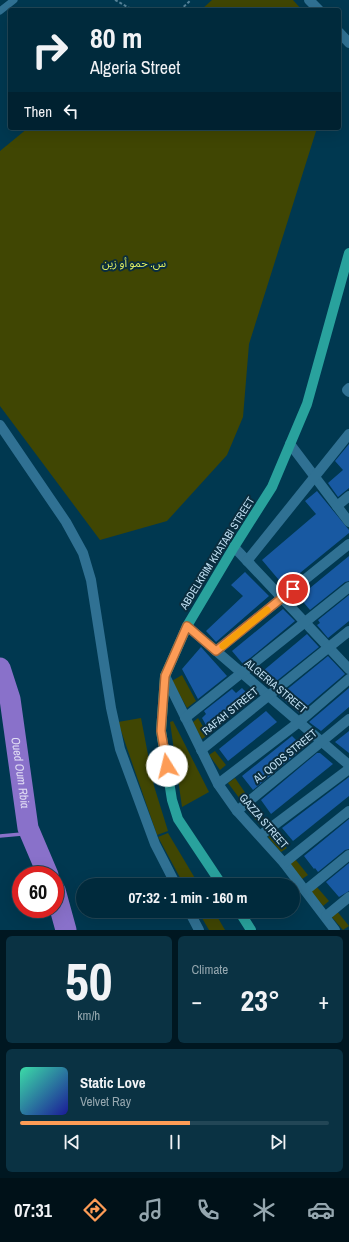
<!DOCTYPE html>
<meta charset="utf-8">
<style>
:root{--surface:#002a3c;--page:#0a3243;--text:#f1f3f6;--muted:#95a7af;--line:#224656;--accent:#fd9c56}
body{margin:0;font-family:"Archivo Narrow","Noto Sans Arabic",sans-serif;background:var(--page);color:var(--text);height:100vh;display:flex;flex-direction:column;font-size:15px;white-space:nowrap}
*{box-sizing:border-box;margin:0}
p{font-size:13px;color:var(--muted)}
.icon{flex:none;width:22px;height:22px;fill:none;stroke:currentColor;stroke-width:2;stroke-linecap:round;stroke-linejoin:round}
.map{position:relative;height:930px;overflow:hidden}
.side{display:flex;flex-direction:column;gap:6px;padding:6px;background:#001721;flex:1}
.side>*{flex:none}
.banner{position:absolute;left:8px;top:8px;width:333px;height:122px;border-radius:4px;box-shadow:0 4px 16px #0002,0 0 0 1px var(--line);background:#002a3c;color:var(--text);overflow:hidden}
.speed{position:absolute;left:12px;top:866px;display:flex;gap:8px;font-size:20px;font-weight:700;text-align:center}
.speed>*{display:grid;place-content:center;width:52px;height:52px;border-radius:50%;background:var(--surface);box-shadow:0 4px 16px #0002,0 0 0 1px var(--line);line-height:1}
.speed .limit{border:6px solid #d22;background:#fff;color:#111}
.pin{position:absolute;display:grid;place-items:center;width:34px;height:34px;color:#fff;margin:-17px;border:2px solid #fff;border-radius:50%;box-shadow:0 1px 4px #0007}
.me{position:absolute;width:44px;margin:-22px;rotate:351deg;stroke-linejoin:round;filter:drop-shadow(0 0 3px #0008)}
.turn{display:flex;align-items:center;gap:14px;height:84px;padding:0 16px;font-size:18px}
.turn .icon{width:52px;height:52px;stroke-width:2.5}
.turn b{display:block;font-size:28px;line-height:34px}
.then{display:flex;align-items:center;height:38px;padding:0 16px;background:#0003;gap:8px;font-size:15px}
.big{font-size:30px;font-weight:700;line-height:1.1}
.side .card{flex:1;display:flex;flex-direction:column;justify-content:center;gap:6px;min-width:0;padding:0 14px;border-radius:6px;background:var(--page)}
.side .dial{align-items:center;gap:0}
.dial b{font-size:52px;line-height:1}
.song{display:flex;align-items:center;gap:12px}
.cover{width:48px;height:48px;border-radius:6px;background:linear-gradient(135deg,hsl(160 70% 55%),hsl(240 70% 35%))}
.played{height:4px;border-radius:2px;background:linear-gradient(90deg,var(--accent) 55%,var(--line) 55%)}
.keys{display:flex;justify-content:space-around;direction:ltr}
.heat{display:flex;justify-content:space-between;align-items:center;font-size:22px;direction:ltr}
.side .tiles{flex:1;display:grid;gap:6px;grid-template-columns:1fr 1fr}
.card:last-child{grid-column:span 2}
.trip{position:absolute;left:76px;top:878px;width:224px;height:40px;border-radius:20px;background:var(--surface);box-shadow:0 4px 16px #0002,0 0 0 1px var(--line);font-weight:700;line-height:40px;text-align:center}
.dock{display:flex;height:64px;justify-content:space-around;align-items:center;background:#001118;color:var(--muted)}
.dock .icon{width:28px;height:28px}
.dock .on{color:var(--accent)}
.dock b{font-size:18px;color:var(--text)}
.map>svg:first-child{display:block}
</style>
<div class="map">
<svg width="349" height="930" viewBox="0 0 349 930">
<rect width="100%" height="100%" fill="#003850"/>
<g fill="#404603">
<path d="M212,0H293L302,10H201Z"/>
<path d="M28,128H317L249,344L243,417L227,455L167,521L100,540L0,406V151Z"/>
<path d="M182,675L196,701L187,708L172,681Z"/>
<path d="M141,718L154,786L168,831L157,835L118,722Z"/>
<path d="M198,718L208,735L202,739L192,723Z"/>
<path d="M173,721L209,792L182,807L170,722Z"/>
<path d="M215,751L226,765L220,770L209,755Z"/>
<path d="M235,778L246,794L240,799L228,783Z"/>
<path d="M253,805L266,821L260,825L247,810Z"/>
<path d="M274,832L287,848L281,852L268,837Z"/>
<path d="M168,833L199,885H184L158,837Z"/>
<path d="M295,859L308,875L302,879L289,864Z"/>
<path d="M316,886L329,901L323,906L310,890Z"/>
<path d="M336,910L349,926L343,930L330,915Z"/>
<path d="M198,911H214L225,930H209Z"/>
</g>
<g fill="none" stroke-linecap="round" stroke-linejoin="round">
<path stroke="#8971ca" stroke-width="3.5" d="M0,836L22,834L28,828"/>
<g stroke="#8971ca" stroke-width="21">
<path id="s1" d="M0,668L10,699L28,828L48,875"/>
<path d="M55,890L66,930"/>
</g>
</g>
<g fill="#1859a2">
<path d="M349,444V488L338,497L328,483L343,470L335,461Z"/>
<path d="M317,491L349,530V533L284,586L262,560L316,514L305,501Z"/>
<path d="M349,556V581L345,582L310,610L299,597Z"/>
<path d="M245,572L269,596L216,642L206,631L243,596L231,585Z"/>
<path d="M349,595V621L328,638L317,625L320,623L318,620Z"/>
<path d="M283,609L295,621L243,664L232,651Z"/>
<path d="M307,634L319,647L269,687L257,676Z"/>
<path d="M201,647L227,676L198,699L182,669Z"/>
<path d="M328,656L345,674L299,713L279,696Z"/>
<path d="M242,688L252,698L210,732L202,718L206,714L204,711L232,689L236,693Z"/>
<path d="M349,688V707L321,731L309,722Z"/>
<path d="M266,711L277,722L228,761L219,749Z"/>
<path d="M349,731V753L335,742Z"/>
<path d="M292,736L300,744L303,741L307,745L253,790L242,776Z"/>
<path d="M317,753H320L333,764L271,814L261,800Z"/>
<path d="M349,777V796L293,841L282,828Z"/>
<path d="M349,819V849L345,850L318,872L315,868L314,869L304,856Z"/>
<path d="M349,863V891L339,897L326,882Z"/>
</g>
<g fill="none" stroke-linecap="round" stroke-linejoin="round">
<g stroke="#568399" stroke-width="2" stroke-dasharray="3 2" stroke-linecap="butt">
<path d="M115,0L133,10"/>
<path d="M180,10L191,0"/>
</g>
<path stroke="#307193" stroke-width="7" d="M0,11L14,0"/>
<g stroke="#307193" stroke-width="10">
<path d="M309,0L319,10"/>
<path d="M339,32L349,43"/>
<path d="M349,388L347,390L349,392"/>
<path d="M290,444L349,522"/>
<path d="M337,506L349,496"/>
<path d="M234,547L349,669"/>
<path d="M247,561L349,434"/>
<path d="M187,626L349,765"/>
<path d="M216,651L349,544"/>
<path d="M165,676L218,784L237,811L284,863L335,930"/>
<path d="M185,718L349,587"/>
<path d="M201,750L349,631"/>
<path d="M218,784L299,722L349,679"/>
<path d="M237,811L349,719"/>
<path d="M261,835L349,769"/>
<path d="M284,863L349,811"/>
<path d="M306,890L349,855"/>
<path d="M326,916L349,897"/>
</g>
<g stroke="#307193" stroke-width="10">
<path d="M0,425L66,522L83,553L91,580L111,708L120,749L155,844L176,885"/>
<path d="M189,911L199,930"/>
</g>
<g stroke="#29a29d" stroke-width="10">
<path d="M222,885L178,819L172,800L161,731L165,676L187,626L234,547L272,487L307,404L349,253"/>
<path d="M239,911L251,930"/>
</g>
</g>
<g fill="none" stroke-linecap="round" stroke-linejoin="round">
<defs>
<path id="route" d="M167,766L161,731L165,676L187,626L216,651L293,589"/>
</defs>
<use href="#route" stroke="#a46538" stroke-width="10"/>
<use href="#route" stroke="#fd9c56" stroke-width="7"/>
<path stroke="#f59e0b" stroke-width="7" d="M223,646L267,610"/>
</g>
<g text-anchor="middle" stroke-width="4" stroke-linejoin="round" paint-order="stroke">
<g font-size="11" fill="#dfee62" stroke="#0a2d3e">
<text x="134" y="267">س. حمو أو زين</text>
</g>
<g font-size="11" fill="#c1e0f3" stroke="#0a2d3e">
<text transform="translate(217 553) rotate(-58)" y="4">ABDELKRIM KHATABI STREET</text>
<text transform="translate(276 686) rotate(40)" y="4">ALGERIA STREET</text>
<text transform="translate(230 711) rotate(-39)" y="4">RAFAH STREET</text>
<text transform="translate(285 756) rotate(-39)" y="4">AL QODS STREET</text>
<text transform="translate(264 821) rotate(49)" y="4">GAZZA STREET</text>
</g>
<g font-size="12" font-style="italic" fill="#e1ddf4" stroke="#0a2d3e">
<text dy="4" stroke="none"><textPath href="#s1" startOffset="107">Oued Oum Rbia</textPath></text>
</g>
</g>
</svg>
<div class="speed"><div class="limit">60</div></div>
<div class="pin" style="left:293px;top:589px;background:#d93025"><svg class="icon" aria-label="arrive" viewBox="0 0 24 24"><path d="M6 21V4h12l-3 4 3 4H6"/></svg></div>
<svg class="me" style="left:167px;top:766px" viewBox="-20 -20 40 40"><circle r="19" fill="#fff"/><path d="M0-13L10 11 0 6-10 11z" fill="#fd9c56"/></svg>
<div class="trip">07:32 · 1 min · 160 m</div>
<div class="banner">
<div class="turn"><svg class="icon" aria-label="right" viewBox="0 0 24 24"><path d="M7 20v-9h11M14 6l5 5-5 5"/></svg><div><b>80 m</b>Algeria Street</div></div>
<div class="then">Then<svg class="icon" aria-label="left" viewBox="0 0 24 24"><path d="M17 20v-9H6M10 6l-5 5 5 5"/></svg></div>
</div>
</div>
<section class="side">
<div class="tiles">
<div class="card dial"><b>50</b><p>km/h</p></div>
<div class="card"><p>Climate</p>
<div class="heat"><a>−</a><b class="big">23°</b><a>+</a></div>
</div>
<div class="card">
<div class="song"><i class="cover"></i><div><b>Static Love</b><p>Velvet Ray</p></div></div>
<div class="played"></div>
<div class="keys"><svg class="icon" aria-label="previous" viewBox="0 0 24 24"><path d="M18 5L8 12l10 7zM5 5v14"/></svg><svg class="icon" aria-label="pause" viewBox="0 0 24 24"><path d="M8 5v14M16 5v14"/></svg><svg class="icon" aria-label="next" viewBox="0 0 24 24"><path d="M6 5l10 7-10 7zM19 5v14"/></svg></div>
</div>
</div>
</section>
<nav class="dock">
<b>07:31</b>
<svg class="icon on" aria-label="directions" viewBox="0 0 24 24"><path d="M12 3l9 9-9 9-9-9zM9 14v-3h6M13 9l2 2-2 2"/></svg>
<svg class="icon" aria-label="music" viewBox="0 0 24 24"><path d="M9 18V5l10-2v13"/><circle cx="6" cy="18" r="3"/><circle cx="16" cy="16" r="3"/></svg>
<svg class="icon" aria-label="phone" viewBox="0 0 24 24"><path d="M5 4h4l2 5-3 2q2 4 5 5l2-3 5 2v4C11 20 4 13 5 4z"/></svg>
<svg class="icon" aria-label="climate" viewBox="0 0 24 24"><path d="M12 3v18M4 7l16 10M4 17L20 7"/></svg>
<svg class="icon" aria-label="car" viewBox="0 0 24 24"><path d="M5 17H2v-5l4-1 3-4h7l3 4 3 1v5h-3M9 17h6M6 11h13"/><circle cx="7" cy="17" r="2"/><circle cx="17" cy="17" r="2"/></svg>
</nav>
